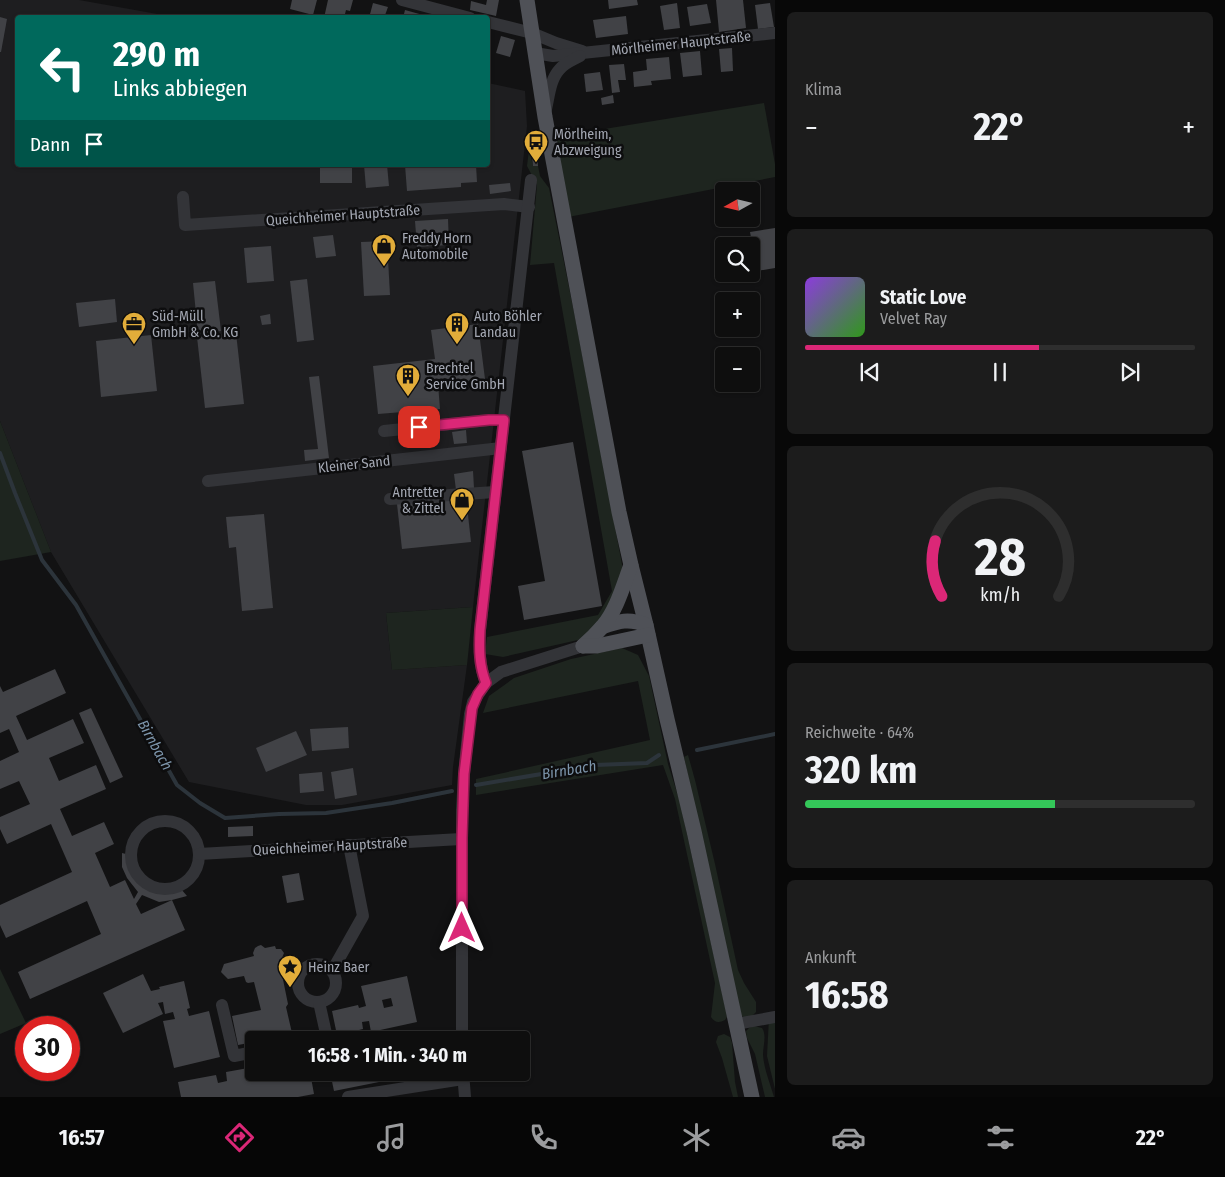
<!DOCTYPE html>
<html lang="de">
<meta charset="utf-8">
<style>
:root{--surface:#0e0e0e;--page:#1c1c1c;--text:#f1f3f6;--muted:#9b9c9e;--line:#2e2e2e;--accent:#db2777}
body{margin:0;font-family:"Fira Sans Condensed",sans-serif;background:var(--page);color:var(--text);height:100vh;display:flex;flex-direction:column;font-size:19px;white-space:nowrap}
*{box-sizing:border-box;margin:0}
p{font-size:16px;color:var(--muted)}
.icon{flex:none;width:28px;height:28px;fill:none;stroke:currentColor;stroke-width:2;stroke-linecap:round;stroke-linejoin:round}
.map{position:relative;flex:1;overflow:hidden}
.details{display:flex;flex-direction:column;gap:12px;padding:12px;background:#080808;width:450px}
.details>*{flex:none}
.top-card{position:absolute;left:15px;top:15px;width:475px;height:152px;border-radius:5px;box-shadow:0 1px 4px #0004,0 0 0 1px var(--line);background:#00695c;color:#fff;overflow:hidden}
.needle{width:32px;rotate:262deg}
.fabs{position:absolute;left:715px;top:182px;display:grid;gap:10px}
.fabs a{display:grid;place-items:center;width:45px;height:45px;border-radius:5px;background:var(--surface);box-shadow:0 1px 4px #0004,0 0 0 1px var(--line);font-size:25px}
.speed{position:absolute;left:15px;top:1016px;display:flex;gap:10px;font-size:25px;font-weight:700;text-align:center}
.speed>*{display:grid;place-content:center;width:65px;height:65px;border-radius:50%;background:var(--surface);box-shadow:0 1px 4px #0004,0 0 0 1px var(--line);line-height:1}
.speed .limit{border:8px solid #d22;background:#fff;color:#111}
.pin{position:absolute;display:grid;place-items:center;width:42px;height:42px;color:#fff;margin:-21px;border-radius:10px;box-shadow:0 2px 8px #0006}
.me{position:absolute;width:55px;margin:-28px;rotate:0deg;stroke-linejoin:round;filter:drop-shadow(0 0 4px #0008)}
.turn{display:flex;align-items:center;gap:18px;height:105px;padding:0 15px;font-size:22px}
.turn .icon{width:65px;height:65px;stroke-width:2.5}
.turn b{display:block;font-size:35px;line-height:42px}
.then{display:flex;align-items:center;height:48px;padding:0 15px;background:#0003;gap:10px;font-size:19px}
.big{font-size:38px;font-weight:700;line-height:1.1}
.details .widget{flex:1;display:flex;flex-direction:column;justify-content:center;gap:8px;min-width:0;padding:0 18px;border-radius:8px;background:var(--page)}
.details .dial{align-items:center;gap:0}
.dial svg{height:130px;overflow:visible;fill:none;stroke:var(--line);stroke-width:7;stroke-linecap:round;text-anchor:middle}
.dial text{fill:var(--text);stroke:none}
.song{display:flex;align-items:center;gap:15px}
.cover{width:60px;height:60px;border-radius:8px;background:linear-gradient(135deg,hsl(270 70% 55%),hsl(110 70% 35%))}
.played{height:5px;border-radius:2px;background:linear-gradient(90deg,var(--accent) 60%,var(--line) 60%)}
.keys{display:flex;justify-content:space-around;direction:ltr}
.heat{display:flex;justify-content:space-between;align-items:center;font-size:28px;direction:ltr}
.charge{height:8px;border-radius:4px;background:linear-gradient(90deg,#34c759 64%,var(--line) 0)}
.trip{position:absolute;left:245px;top:1031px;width:285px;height:50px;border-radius:5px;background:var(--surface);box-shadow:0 1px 4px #0004,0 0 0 1px var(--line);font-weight:700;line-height:50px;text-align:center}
.menu{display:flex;height:80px;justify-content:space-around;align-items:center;background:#060606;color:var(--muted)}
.menu .icon{width:35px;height:35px}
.menu .active{color:var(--accent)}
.menu b{font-size:22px;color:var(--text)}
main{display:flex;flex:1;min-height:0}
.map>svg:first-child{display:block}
</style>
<main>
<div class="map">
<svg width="775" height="1097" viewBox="0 0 775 1097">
<rect width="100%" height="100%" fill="#121213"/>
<path fill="#1e1e20" d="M0,0H79L174,17L18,18V165H488V83L525,91L527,126L473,607L386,613L392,670L467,665L453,767L452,785L342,805H306L189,782L51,552L0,421Z"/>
<g fill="#1e251f">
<path d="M764,103L775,164V177L563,218L549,138Z"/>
<path d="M531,133L537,156L531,157L533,166H538L540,176L549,188L575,317L625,580L595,631L578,640L503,657L485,654L487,637L598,615L612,591L554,263L530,265L537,185L527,166Z"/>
<path d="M0,421L51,552L0,561Z"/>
<path d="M473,607L467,665L392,670L386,613Z"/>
<path d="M622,648L638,655L649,676L668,764L680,802L726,1011L727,1017L725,1020C719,1023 715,1023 711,1017L715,983L675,799L663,765L476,795V779L650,740L638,681L483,713L489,696L514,678L571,659Z"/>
<path d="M688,755L695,780L715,864L738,970L744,983L756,1002V1012L752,1016L746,1018L742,1016L738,1010L684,757Z"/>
<path d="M0,969L26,1023L0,1034Z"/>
<path d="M775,1017V1089L767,1056L769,1018Z"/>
<path d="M754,1026L762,1028C767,1035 763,1046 763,1055C764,1069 770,1083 774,1097H765L755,1054L747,1038L746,1031L749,1028Z"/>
<path d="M724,1034L730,1037L732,1043L735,1082L738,1097H733L722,1058L716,1042L718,1036Z"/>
</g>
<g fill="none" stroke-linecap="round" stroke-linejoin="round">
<g stroke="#2c343b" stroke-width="4">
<path d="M0,453L15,493L42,560L76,605L177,785L200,803L225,818L279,814L326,813L392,803L452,791"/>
<path d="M697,750L775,734"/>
<path d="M476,785L595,765L647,763L659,755"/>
</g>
</g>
<g fill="#414246" fill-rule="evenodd">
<path d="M292,0H317L313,15L290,9Z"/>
<path d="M328,0H353L350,11L346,10L344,18H324Z"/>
<path d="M487,0H499L496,16L470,10L471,1L486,5Z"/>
<path d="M608,0H637L638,5L609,9Z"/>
<path d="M716,0H743L746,28L719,32Z"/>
<path d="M373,3L388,7L384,18H369Z"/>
<path d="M677,3L680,28L664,30L660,6Z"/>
<path d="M770,3L774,27L758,29L755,5Z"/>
<path d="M707,4L711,23L690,26L687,7Z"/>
<path d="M405,10L423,15L422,18H403Z"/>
<path d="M626,16L628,34L596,38L593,20Z"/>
<path d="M0,17L7,19L1,52H0Z"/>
<path d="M501,36L515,40L510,57L496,53Z"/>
<path d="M732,48L733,71L721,72L719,49Z"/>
<path d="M700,51L702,75L683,77L680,53Z"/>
<path d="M669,57L671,79L651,81L652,85L634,87L633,72L647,70L646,59Z"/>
<path d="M624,64L626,80H618L620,92L612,93L609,65Z"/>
<path d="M600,72L603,90L586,92L584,74Z"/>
<path d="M613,95L614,103L602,105L601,98Z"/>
<path d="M537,156L538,166H533L532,157Z"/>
<rect x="320" y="165" width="32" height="18"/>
<path d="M364,165H387L389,186L366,188Z"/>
<path d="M405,165H476L477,182L461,183V187L407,191Z"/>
<path d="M510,183L511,191L490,194L489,185Z"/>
<path d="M448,219L449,245L417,247L415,221Z"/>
<path d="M775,228V268L757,271L750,232Z"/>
<path d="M333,235L336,256L316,258L313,237Z"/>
<path d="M387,241L390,295L364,296L361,242Z"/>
<path d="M271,246L274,281L247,283L244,248Z"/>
<path d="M307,279L314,340L297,342L290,281Z"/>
<path d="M215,281L221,331L198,334L193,283Z"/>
<path d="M115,299L117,322L79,327L76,303Z"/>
<path d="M270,314L271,324L262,325L260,316Z"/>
<path d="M478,324L485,379L438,384L440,409L378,414L373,366L435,359L431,330Z"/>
<path d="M236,333L244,404L205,408L197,337Z"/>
<path d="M151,335L157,391L101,397L96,341Z"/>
<path d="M319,376L329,458L305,461L304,450L318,449L309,377Z"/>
<path d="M466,430L467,443L454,444L452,432Z"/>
<path d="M573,442L602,606L524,620L518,586L545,581L522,451Z"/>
<path d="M473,471L474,488L456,490L454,474Z"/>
<path d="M466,497L471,542L402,549L397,504Z"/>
<path d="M264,514L273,608L242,611L236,547L229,548L226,517Z"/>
<path d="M55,669L66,693L16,716L27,740L73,719L84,743L49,758L59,781L96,765L106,789L60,809L72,836L104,822L114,844L95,853L110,887L125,880L134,899L138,892L127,878L122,867V853L130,855L131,866L134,875L140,883L149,889L159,892H168L181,889L187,896L172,900L159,902L142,895L136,904L141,914L172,900L185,930L30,999L18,972L101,934L87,901L6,938L0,925V905L72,872L51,824L7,844L0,829V817L30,804L19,781L0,789V761L19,752L9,729L0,733V686L3,692Z"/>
<path d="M91,708L123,777L110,783L79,713Z"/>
<path d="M348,727L349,748L312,751L310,729Z"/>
<path d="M296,731L307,755L266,772L256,748Z"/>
<path d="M353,768L357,795L335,799L331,772Z"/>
<path d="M322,772L324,791L300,793L299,774Z"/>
<path d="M253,826V836L228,837V827Z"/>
<path d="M299,873L304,900L287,903L282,876Z"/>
<path d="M261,945L265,948L275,946L276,949H281L284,953L282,958L279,960L288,1004L286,1007L292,1033L262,1040H254V1042L238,1045L232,1016L261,1010L254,982L248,983L246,982L244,976L228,979L221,972L224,964L254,956L253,953L255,948L258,946Z"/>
<path d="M143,974L151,991L160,989L159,987L184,981L190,1008L187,1009L189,1016L209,1011L220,1057L174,1068L163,1021L175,1019L173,1012L165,1014L163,1002L158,1003L163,1014L123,1033L103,993Z"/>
<path d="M407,976L417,1022L371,1032L369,1021L362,1022L363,1029L355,1031L357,1038L369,1036L370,1040H343L342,1033L337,1035L332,1011L358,1005L359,1008L366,1006L361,986ZM391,998L393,1006L384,1008L382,1000Z"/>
<path d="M254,1067V1072H262L263,1074L271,1072H310L314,1094L298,1097H181L178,1082L216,1075L218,1083L227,1081L226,1072Z"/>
<path d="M330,1072H377L379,1082L334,1091Z"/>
</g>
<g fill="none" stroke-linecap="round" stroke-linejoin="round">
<g stroke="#333438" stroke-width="12">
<path d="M402,0L470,18"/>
<path d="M488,22L532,33L556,43L582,51"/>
<path d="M535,53L553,56L775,33"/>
<path d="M546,109C549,97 550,80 559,70C564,63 573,60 580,56"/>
<path d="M183,197L185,225L504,204L529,207"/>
<path d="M384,431L489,420H504"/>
<path d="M208,481L501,448"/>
<path d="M390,499L495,492"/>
<path d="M486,683C479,665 479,649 480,630L531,180"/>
<circle cx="165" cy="855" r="34"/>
<path d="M199,854L461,839"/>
<circle cx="317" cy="983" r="19"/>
<path d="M332,971L363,916L349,845"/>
<path d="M222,1005L234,1056L254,1052"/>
<path d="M736,1024L775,1017"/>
<path d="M316,1040L327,1038L319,1002"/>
<path d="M462,1040V810L464,774L470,714L473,702L486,683L501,672L583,646"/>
<path d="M463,1072L465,1097"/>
<path d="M348,1097L463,1079"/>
</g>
<g stroke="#4f5157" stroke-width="15">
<path d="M527,0L545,117L619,512L631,565L646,625L667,719L694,831L752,1097"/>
<path d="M602,627C619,621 629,618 646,625"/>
<path d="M583,646C590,640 597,633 603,626C617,609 623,586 631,565"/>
<path d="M583,646H597L648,635"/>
</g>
</g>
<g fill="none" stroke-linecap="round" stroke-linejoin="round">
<defs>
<path id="route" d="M419,427L489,420H504L480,630C479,649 479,665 486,683L478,694L472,708L464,774L462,838V928"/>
</defs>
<use href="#route" stroke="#8e194d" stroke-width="12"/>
<use href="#route" stroke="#db2777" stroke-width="9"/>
</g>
<defs>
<symbol id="bus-pin" viewBox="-11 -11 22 30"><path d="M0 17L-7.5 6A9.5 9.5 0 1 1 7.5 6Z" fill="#e2ad3a" stroke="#0d0d0e"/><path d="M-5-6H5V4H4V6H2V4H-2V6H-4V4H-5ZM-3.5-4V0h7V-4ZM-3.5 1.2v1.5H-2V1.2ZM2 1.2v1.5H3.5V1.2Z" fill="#111"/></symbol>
<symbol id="shop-pin" viewBox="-11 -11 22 30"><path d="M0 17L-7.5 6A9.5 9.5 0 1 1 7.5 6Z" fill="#e2ad3a" stroke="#0d0d0e"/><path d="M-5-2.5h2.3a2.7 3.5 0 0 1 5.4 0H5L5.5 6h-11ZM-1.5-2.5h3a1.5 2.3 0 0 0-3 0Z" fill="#111"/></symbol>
<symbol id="office-pin" viewBox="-11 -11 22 30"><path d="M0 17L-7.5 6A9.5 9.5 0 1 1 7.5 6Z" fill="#e2ad3a" stroke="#0d0d0e"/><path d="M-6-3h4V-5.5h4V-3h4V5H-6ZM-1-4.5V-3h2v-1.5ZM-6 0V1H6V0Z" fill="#111"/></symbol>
<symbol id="building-pin" viewBox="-11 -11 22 30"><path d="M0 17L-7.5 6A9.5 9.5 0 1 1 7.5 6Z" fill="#e2ad3a" stroke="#0d0d0e"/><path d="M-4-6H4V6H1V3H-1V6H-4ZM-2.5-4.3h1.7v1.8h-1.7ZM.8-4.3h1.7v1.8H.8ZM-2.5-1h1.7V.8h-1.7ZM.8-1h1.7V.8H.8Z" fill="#111"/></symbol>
<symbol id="sight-pin" viewBox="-11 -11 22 30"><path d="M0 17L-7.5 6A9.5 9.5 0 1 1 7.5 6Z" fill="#e2ad3a" stroke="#0d0d0e"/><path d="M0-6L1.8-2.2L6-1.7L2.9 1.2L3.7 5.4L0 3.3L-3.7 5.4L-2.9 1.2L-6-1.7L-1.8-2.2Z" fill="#111"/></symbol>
</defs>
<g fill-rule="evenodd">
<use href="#bus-pin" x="522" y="128" width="28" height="38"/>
<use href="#shop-pin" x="370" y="232" width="28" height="38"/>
<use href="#office-pin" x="120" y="310" width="28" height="38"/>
<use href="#building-pin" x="443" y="310" width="28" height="38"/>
<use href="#building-pin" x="394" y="362" width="28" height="38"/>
<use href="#shop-pin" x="448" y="486" width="28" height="38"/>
<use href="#sight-pin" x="276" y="953" width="28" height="38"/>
</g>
<g text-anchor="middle" stroke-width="5" stroke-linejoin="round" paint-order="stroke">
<g font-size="14" fill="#a4a8b3" stroke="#0d0d0e">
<text transform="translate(681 43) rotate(-6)" y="5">Mörlheimer Hauptstraße</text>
<text transform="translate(343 215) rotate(-4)" y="5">Queichheimer Hauptstraße</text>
<text transform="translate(354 464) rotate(-6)" y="5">Kleiner Sand</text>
<text transform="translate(330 846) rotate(-3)" y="5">Queichheimer Hauptstraße</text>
</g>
<g font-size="14" fill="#a4a8b3" stroke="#0d0d0e" text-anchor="start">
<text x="554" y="139">Mörlheim,<tspan x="554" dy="16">Abzweigung</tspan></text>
<text x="402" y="243">Freddy Horn<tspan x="402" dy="16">Automobile</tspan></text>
<text x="152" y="321">Süd-Müll<tspan x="152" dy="16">GmbH &amp; Co. KG</tspan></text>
<text x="474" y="321">Auto Böhler<tspan x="474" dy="16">Landau</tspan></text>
<text x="426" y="373">Brechtel<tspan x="426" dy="16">Service GmbH</tspan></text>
<text x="444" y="497" text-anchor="end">Antretter<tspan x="444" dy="16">&amp; Zittel</tspan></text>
<text x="308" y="972">Heinz Baer</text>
</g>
<g font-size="15" font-style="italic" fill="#7d95ab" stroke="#0d0d0e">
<text transform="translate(155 745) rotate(61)" y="5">Birnbach</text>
<text transform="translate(569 770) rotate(-9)" y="5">Birnbach</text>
</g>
</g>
</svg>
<div class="fabs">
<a><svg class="needle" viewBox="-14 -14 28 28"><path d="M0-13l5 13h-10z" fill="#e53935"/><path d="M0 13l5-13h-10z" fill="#9b9c9e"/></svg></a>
<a><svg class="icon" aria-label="search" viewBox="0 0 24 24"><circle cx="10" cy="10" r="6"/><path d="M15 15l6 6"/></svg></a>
<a>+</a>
<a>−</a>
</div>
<div class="speed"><div class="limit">30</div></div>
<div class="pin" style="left:419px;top:427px;background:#d93025"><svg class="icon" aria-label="arrive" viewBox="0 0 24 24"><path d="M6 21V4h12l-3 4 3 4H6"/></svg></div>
<svg class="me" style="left:462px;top:928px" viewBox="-20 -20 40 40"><path d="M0-17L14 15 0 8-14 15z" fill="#db2777" stroke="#fff" stroke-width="4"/></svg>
<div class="trip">16:58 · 1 Min. · 340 m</div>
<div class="top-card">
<div class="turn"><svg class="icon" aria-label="left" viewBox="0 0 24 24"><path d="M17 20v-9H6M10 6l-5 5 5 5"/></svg><div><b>290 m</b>Links abbiegen</div></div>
<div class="then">Dann<svg class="icon" aria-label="arrive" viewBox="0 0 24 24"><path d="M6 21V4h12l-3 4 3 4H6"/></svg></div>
</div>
</div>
<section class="details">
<div class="widget"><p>Klima</p>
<div class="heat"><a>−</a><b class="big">22°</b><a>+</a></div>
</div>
<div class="widget">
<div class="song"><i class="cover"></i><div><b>Static Love</b><p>Velvet Ray</p></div></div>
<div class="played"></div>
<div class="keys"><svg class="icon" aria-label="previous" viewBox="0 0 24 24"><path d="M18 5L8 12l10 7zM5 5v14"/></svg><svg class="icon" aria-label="pause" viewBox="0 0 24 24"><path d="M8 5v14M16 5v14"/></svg><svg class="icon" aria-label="next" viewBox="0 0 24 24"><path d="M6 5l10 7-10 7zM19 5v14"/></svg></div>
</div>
<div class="widget dial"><svg viewBox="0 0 100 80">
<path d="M14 69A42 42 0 1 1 86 69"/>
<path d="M14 69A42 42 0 0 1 10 35" stroke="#db2777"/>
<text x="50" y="56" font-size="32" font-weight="700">28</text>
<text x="50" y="72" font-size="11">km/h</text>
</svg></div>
<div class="widget"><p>Reichweite · 64%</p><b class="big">320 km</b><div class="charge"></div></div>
<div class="widget"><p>Ankunft</p><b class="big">16:58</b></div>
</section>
</main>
<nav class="menu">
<b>16:57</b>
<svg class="icon active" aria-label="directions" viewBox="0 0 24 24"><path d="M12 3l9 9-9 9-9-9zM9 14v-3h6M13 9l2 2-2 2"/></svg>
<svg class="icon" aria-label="music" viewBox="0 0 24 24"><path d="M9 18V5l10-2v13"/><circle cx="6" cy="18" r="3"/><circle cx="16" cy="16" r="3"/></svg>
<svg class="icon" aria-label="phone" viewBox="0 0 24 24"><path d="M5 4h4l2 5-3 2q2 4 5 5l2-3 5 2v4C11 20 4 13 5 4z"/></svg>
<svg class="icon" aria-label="climate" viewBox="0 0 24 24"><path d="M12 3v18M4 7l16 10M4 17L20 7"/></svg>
<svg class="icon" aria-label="car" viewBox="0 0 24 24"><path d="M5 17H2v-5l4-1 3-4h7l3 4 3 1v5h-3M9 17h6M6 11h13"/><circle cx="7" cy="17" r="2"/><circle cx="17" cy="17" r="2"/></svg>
<svg class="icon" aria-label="filters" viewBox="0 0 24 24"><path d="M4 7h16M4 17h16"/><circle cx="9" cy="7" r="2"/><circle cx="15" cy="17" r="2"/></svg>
<b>22°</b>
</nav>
